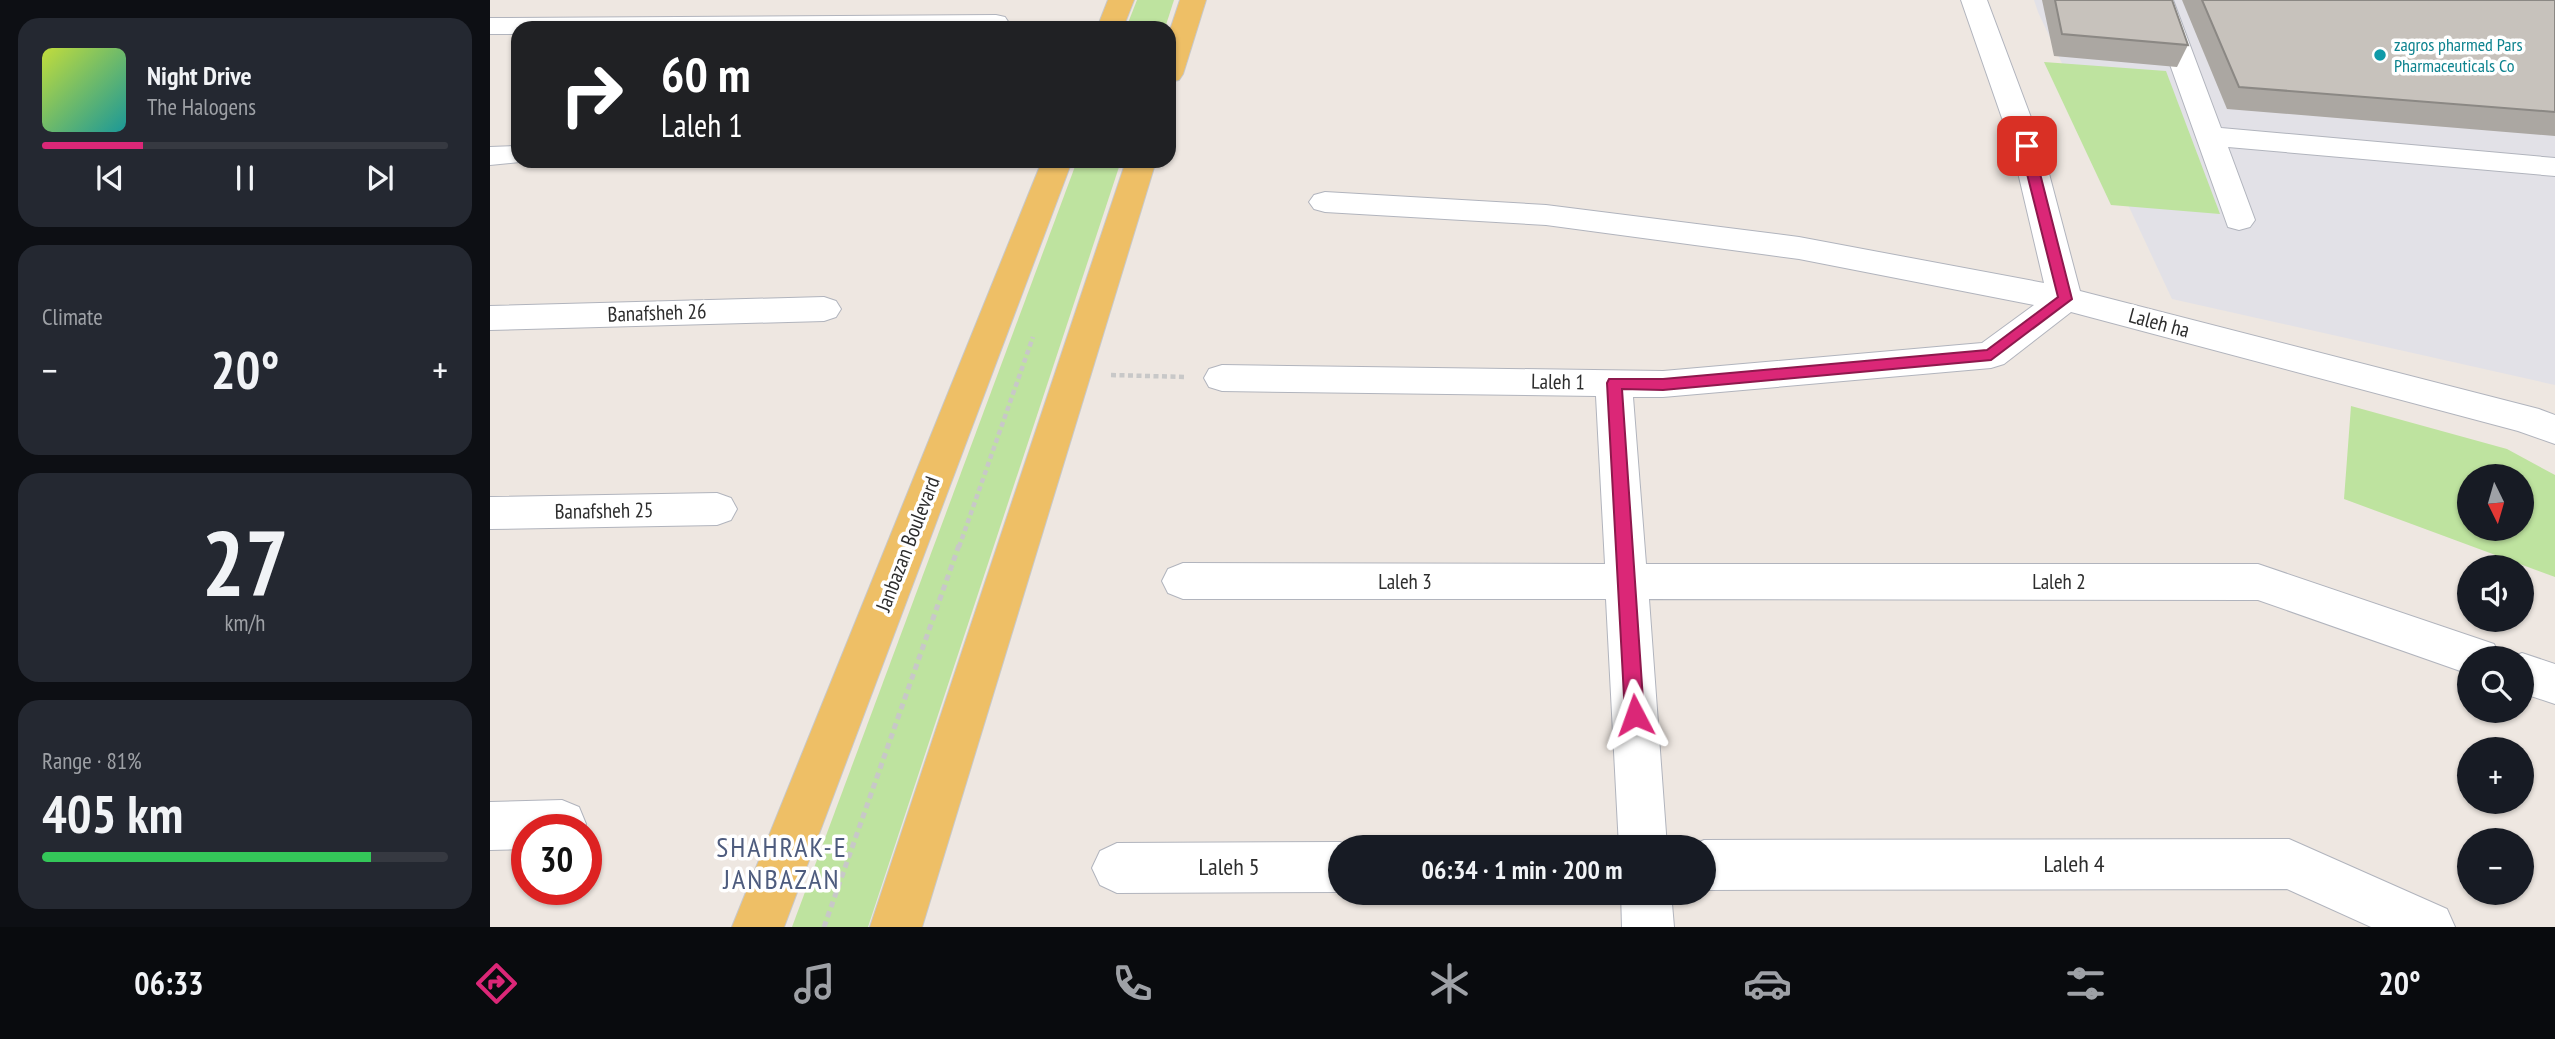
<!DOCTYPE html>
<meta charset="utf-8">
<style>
:root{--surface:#171b24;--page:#242831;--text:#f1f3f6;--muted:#9ea1a6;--line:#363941;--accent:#db2777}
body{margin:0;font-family:"PT Sans Narrow",sans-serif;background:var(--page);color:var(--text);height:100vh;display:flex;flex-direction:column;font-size:26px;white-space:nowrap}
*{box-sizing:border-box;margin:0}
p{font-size:23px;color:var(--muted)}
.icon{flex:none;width:38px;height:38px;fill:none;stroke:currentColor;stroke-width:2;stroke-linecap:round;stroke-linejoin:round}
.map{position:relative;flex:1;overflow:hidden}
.panel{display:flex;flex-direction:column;gap:18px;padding:18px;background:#0d0f14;width:490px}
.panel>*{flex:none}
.hud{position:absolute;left:21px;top:21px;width:665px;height:147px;border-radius:21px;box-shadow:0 2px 5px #0004;background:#202124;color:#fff;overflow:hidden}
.needle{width:46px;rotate:175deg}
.tools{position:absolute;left:1967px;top:464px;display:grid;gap:14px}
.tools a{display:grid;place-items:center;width:77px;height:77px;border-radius:50%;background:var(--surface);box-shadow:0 2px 5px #0004;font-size:35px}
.speed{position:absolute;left:21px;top:814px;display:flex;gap:14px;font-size:35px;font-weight:700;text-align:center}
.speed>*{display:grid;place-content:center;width:91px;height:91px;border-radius:50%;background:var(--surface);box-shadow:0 2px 5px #0004;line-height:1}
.speed .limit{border:10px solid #d22;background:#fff;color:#111}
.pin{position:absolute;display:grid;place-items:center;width:60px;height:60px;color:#fff;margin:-30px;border-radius:14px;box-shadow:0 4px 10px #0006}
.me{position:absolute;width:77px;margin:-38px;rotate:356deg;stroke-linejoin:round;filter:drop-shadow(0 0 5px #0008)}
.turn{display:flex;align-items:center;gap:24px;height:147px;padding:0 35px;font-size:32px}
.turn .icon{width:91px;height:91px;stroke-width:2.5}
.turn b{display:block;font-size:49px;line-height:60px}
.big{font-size:52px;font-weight:700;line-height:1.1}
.panel .card{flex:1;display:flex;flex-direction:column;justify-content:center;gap:10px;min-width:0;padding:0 24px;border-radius:21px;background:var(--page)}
.panel .dial{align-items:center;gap:0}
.dial b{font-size:91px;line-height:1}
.song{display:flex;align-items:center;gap:21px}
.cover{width:84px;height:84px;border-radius:10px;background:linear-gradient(135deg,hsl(70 70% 55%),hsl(180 70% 35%))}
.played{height:7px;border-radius:4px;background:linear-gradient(90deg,var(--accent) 25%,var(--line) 25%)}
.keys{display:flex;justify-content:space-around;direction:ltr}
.heat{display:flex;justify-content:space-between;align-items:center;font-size:38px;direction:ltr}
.charge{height:10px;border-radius:5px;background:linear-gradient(90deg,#34c759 81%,var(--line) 0)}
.trip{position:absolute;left:838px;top:835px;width:388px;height:70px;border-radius:35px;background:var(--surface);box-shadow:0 2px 5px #0004;font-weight:700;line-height:70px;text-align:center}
.tab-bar{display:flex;height:112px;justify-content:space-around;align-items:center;background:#090b0e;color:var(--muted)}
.tab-bar .icon{width:49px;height:49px}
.tab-bar .current{color:var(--accent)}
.tab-bar b{font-size:32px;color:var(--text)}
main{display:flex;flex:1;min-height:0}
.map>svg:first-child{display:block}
</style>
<main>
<section class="panel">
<div class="card">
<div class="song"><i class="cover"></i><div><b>Night Drive</b><p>The Halogens</p></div></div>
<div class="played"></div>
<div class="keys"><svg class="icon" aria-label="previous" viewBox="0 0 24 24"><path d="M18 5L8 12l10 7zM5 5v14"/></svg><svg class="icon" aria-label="pause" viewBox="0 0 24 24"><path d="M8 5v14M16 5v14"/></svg><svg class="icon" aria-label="next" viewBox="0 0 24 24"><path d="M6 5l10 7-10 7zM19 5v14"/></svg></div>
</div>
<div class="card"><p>Climate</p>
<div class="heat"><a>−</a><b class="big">20°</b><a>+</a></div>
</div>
<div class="card dial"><b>27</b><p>km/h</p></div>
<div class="card"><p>Range · 81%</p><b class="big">405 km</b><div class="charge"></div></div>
</section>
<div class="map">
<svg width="2065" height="927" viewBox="0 0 2065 927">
<rect width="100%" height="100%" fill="#eee7e1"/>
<path fill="#e2e1e7" d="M1544,0H2065V385L1682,299L1548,12Z"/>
<g fill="#bee39f" fill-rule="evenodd">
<path d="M647,0H684L675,28H636Z"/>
<path d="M1554,62L1676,71L1730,214L1621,205Z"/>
<path d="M587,161H631L378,927H302Z"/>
<path d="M1861,406L2017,449L2065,475V577L1854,499ZM1979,476H2032V528H1979Z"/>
</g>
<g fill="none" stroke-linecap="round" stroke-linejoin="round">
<defs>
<g id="minor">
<path d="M1471,0H1497L1552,147L1590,291L2049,409L2065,415V444L2028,431L1581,312L1514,364L1501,368L1173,397H1143L1156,564H1768L2004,644L2011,658H1979V674L1768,600L1159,599L1177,847H1129L1116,599H693L678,593L672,581L678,569L693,563L1115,564L1106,396L732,391L719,387L714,378L719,369L732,365L1173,371L1492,343L1544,305L1309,259L1056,225L835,212L824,209L819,202L824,195L835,192L1056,205L1309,237L1554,283L1522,147Z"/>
<path d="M1657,0H1683L1731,128L2065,158V176L1738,147L1765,220L1760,227L1749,230L1738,227Z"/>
<path d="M506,15L515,17L519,23L516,28H28V34H0V18Z"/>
<path d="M28,146V161H39L0,165V147Z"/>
<path d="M334,297L346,301L351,309L346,317L334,321L0,330V306Z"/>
<path d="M227,493L241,498L247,509L241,520L227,525L0,529V497Z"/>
<path d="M2032,653L2065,664V704L2032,693V658H2019Z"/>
<path d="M72,800L89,807L96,824L94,830H37V849L0,850V802Z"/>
<path d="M1799,839L1957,909L1965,927H1881L1797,889L1214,890V847H1198L1214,840Z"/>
<path d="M850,842L861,847H850V892L627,893L610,885L602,868L610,851L627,843Z"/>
<path d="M1131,892H1181L1184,927H1132Z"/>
</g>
<g id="major">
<path d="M618,0H644L633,28H607Z"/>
<path d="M690,0H716L693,74L689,80L679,82V33Z"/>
<path d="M552,161H582L294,927H242Z"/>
<path d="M636,161H666L432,927H380Z"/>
</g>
</defs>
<use href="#minor" stroke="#b1b4bd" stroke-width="2"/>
<use href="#major" stroke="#c8c8c8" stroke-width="2"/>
<g stroke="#c8c8c8" stroke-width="4.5" stroke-dasharray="5 3.5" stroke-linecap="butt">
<path d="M621,375L696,377"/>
<path d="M469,547L543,337"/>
</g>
<path stroke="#c8c8c8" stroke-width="5" stroke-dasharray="6 4.5" stroke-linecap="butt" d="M334,927L469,545"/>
<use href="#minor" fill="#fff" fill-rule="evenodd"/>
<use href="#major" fill="#eebf66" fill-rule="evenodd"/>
</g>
<g fill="#aba7a2">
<path d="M1552,0H1682L1698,45L1687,67L1564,56Z"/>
<path d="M1692,0H2065V136L1737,109Z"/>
</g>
<g fill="#c7c2bc" stroke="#8b8884" stroke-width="2">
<path d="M1565,0H1682L1698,45L1572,34Z"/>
<path d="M1712,0H2065V112L1749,87Z"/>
</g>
<path fill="#db2777" stroke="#8e194d" stroke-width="2" d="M1537,143L1543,146L1582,299L1501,360L1173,390L1132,389L1154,715L1151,721L1145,724L1138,721L1135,715L1117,383L1119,379H1173L1497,350L1568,297L1530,146Z"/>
<circle fill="#0f9aa8" stroke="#fff" stroke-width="2.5" cx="1890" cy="55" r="7"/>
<g text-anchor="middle" stroke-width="7" stroke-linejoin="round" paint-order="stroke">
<g font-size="18" fill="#0d838f" stroke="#fff" text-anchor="start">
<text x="1904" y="51">zagros pharmed Pars<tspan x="1904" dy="21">Pharmaceuticals Co</tspan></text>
</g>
<g font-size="21" fill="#2d2d2d" stroke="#fff">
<text transform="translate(167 313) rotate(-2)" y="7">Banafsheh 26</text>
<text transform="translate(1669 323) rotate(15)" y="7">Laleh ha</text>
<text transform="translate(1068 382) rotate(1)" y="7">Laleh 1</text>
<text transform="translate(114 511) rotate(-1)" y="7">Banafsheh 25</text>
<text transform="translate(418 544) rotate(-69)" y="7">Janbazan Boulevard</text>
<text x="915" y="589">Laleh 3</text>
<text x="1569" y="589">Laleh 2</text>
</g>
<g font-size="24" fill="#2d2d2d" stroke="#fff">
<text x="1584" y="872">Laleh 4</text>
<text x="739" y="875">Laleh 5</text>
</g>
<g font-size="28" letter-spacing="2" fill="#4e5c7e" stroke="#fff">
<text x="292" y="857">SHAHRAK-E<tspan x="292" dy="32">JANBAZAN</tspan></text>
</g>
</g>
</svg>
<div class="tools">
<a><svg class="needle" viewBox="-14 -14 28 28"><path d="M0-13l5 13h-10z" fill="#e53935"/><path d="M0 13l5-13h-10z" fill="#9ea1a6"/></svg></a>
<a><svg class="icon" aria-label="sound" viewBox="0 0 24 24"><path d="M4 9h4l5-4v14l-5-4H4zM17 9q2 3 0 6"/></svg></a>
<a><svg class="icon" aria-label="search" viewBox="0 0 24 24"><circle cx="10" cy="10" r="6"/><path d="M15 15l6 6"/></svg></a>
<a>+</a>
<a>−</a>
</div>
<div class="speed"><div class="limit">30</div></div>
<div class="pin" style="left:1537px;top:146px;background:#d93025"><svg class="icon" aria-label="arrive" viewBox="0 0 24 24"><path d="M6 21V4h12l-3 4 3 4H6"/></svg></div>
<svg class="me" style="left:1145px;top:715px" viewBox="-20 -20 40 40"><path d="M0-17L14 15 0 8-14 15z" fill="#db2777" stroke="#fff" stroke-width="4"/></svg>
<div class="trip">06:34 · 1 min · 200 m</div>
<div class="hud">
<div class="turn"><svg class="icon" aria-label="right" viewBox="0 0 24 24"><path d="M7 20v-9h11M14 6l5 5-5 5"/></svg><div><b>60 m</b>Laleh 1</div></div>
</div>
</div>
</main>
<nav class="tab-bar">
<b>06:33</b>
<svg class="icon current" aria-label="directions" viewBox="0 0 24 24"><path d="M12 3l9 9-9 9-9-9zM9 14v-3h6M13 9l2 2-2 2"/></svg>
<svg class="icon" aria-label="music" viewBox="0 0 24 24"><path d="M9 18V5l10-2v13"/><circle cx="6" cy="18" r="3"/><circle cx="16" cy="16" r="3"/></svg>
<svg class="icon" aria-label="phone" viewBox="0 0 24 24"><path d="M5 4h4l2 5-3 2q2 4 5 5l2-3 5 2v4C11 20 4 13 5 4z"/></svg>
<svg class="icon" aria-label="climate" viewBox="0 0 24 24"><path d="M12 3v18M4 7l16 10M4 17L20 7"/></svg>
<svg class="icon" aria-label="car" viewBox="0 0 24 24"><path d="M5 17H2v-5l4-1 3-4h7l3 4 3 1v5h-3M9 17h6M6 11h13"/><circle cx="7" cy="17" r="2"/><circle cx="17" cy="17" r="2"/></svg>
<svg class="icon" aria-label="filters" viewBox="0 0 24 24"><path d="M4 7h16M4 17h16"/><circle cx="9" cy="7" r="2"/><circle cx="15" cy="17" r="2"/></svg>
<b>20°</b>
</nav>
